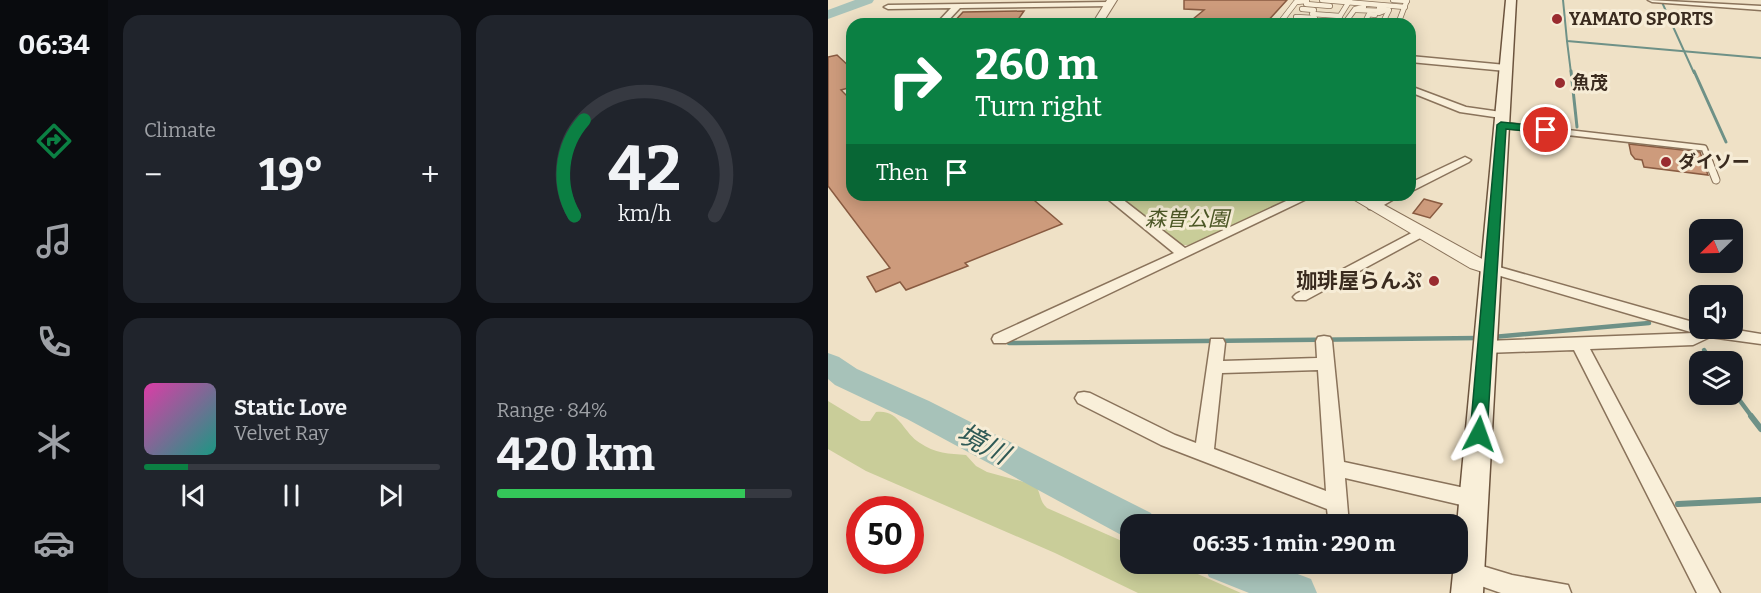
<!DOCTYPE html>
<meta charset="utf-8">
<style>
:root{--surface:#171b24;--page:#20242c;--text:#f1f3f6;--muted:#9ea1a6;--line:#363941;--accent:#0b8043}
body{margin:0;font-family:Bitter,"Noto Sans JP",serif;background:var(--page);color:var(--text);height:100vh;display:flex;flex-direction:column;font-size:22px;white-space:nowrap}
*{box-sizing:border-box;margin:0}
p{font-size:20px;color:var(--muted)}
.icon{flex:none;width:33px;height:33px;fill:none;stroke:currentColor;stroke-width:2;stroke-linecap:round;stroke-linejoin:round}
.map{position:relative;flex:1;overflow:hidden}
.details{display:flex;flex-direction:column;gap:15px;padding:15px;background:#0d0f14;width:720px}
.details>*{flex:none}
.banner{position:absolute;left:18px;top:18px;width:570px;height:183px;border-radius:18px;box-shadow:0 3px 15px #0003;background:#0b8043;color:#fff;overflow:hidden}
.needle{width:39px;rotate:247deg}
.controls{position:absolute;left:861px;top:219px;display:grid;gap:12px}
.controls a{display:grid;place-items:center;width:54px;height:54px;border-radius:12px;background:var(--surface);box-shadow:0 3px 15px #0003;font-size:30px}
.speed{position:absolute;left:18px;top:496px;display:flex;gap:12px;font-size:30px;font-weight:700;text-align:center}
.speed>*{display:grid;place-content:center;width:78px;height:78px;border-radius:50%;background:var(--surface);box-shadow:0 3px 15px #0003;line-height:1}
.speed .limit{border:9px solid #d22;background:#fff;color:#111}
.pin{position:absolute;display:grid;place-items:center;width:51px;height:51px;color:#fff;margin:-26px;border:3px solid #fff;border-radius:50%;box-shadow:0 2px 6px #0007}
.me{position:absolute;width:66px;margin:-33px;rotate:4deg;stroke-linejoin:round;filter:drop-shadow(0 0 4px #0008)}
.turn{display:flex;align-items:center;gap:21px;height:126px;padding:0 30px;font-size:27px}
.turn .icon{width:78px;height:78px;stroke-width:2.5}
.turn b{display:block;font-size:42px;line-height:51px}
.then{display:flex;align-items:center;height:57px;padding:0 30px;background:#0003;gap:12px;font-size:22px}
.big{font-size:45px;font-weight:700;line-height:1.1}
.details .widget{flex:1;display:flex;flex-direction:column;justify-content:center;gap:9px;min-width:0;padding:0 21px;border-radius:18px;background:var(--page)}
.details .dial{align-items:center;gap:0}
.dial svg{height:156px;overflow:visible;fill:none;stroke:var(--line);stroke-width:7;stroke-linecap:round;text-anchor:middle}
.dial text{fill:var(--text);stroke:none}
.song{display:flex;align-items:center;gap:18px}
.cover{width:72px;height:72px;border-radius:9px;background:linear-gradient(135deg,hsl(320 70% 55%),hsl(170 70% 35%))}
.played{height:6px;border-radius:3px;background:linear-gradient(90deg,var(--accent) 15%,var(--line) 15%)}
.keys{display:flex;justify-content:space-around;direction:ltr}
.heat{display:flex;justify-content:space-between;align-items:center;font-size:33px;direction:ltr}
.charge{height:9px;border-radius:4px;background:linear-gradient(90deg,#34c759 84%,var(--line) 0)}
.details .tiles{flex:1;display:grid;gap:15px;grid-template-columns:repeat(2,1fr)}
.trip{position:absolute;left:292px;top:514px;width:348px;height:60px;border-radius:18px;background:var(--surface);box-shadow:0 3px 15px #0003;font-weight:700;line-height:60px;text-align:center}
main{display:flex;flex:1;min-height:0}
.dock{display:flex;flex-direction:column;width:108px;justify-content:space-around;align-items:center;background:#090b0e;color:var(--muted)}
.dock .icon{width:42px;height:42px}
.dock .on{color:var(--accent)}
.dock b{font-size:27px;color:var(--text)}
.map>svg:first-child{display:block}
</style>
<main>
<nav class="dock">
<b>06:34</b>
<svg class="icon on" aria-label="directions" viewBox="0 0 24 24"><path d="M12 3l9 9-9 9-9-9zM9 14v-3h6M13 9l2 2-2 2"/></svg>
<svg class="icon" aria-label="music" viewBox="0 0 24 24"><path d="M9 18V5l10-2v13"/><circle cx="6" cy="18" r="3"/><circle cx="16" cy="16" r="3"/></svg>
<svg class="icon" aria-label="phone" viewBox="0 0 24 24"><path d="M5 4h4l2 5-3 2q2 4 5 5l2-3 5 2v4C11 20 4 13 5 4z"/></svg>
<svg class="icon" aria-label="climate" viewBox="0 0 24 24"><path d="M12 3v18M4 7l16 10M4 17L20 7"/></svg>
<svg class="icon" aria-label="car" viewBox="0 0 24 24"><path d="M5 17H2v-5l4-1 3-4h7l3 4 3 1v5h-3M9 17h6M6 11h13"/><circle cx="7" cy="17" r="2"/><circle cx="17" cy="17" r="2"/></svg>
</nav>
<section class="details">
<div class="tiles">
<div class="widget"><p>Climate</p>
<div class="heat"><a>−</a><b class="big">19°</b><a>+</a></div>
</div>
<div class="widget dial"><svg viewBox="0 0 100 80">
<path d="M14 69A42 42 0 1 1 86 69"/>
<path d="M14 69A42 42 0 0 1 19 20" stroke="#0b8043"/>
<text x="50" y="56" font-size="32" font-weight="700">42</text>
<text x="50" y="72" font-size="11">km/h</text>
</svg></div>
<div class="widget">
<div class="song"><i class="cover"></i><div><b>Static Love</b><p>Velvet Ray</p></div></div>
<div class="played"></div>
<div class="keys"><svg class="icon" aria-label="previous" viewBox="0 0 24 24"><path d="M18 5L8 12l10 7zM5 5v14"/></svg><svg class="icon" aria-label="pause" viewBox="0 0 24 24"><path d="M8 5v14M16 5v14"/></svg><svg class="icon" aria-label="next" viewBox="0 0 24 24"><path d="M6 5l10 7-10 7zM19 5v14"/></svg></div>
</div>
<div class="widget"><p>Range · 84%</p><b class="big">420 km</b><div class="charge"></div></div>
</div>
</section>
<div class="map">
<svg width="933" height="593" viewBox="0 0 933 593">
<rect width="100%" height="100%" fill="#efe1c6"/>
<g fill="#c9cd99">
<path d="M287,195H473L361,245H355Z"/>
<path d="M0,401L33,421H42L48,412C72,409 75,433 92,443C106,453 122,454 138,455L148,466L159,472L207,485C213,492 211,501 219,508L303,545V564H347L413,593H310L227,553L38,471L0,449Z"/>
</g>
<g fill="none" stroke-linecap="round" stroke-linejoin="round">
<g stroke="#6e9187" stroke-width="2">
<path d="M735,0L739,41L933,58"/>
<path d="M833,0L866,73"/>
<path d="M739,41L743,73"/>
</g>
<g stroke="#6e9187" stroke-width="3">
<path d="M743,71L749,127"/>
<path d="M866,71L898,142"/>
</g>
<g stroke="#6e9187" stroke-width="4.5">
<path d="M665,337L821,323"/>
<path d="M181,343L651,338"/>
<path d="M876,350L884,362"/>
<path d="M904,390L924,417"/>
</g>
<g stroke="#6e9187" stroke-width="6">
<path d="M923,416L933,429"/>
<path d="M850,504L933,500"/>
</g>
<g fill="#a7c2b9" fill-rule="evenodd">
<path d="M27,0H46L44,3L0,19V10Z"/>
<path d="M0,353L11,357L29,369L101,401L323,513L329,525H303V539L297,537L79,419L7,385L0,379Z"/>
<path d="M375,564H443L483,579L489,593H421L381,577Z"/>
</g>
</g>
<g fill="#cd9b7c" stroke="#895b41" stroke-width="1.5">
<path d="M356,0H459L437,24H359L376,10L356,9Z"/>
<path d="M196,11L187,24H124L135,12Z"/>
<path d="M9,55L24,69V87L13,90L24,101V195H200L234,224L137,263L140,266L78,290L72,282L48,292L39,277L62,268L0,186V57Z"/>
<path d="M801,144L872,152L880,175L816,167L814,160L807,159L803,154Z"/>
<path d="M596,199L614,204L602,218L585,213Z"/>
</g>
<g fill="none" stroke-linecap="round" stroke-linejoin="round">
<defs>
<g id="service-far2">
<path d="M494,0L577,7"/>
<path d="M565,0L579,1"/>
<path d="M478,4L502,6"/>
<path d="M551,8L561,10L554,24"/>
<path d="M474,9L486,10L484,14L512,16"/>
<path d="M528,10L556,11L551,13L542,11"/>
<path d="M468,17L487,18"/>
<path d="M451,24L468,2L479,1"/>
<path d="M507,24L522,0"/>
<path d="M516,24L527,9L536,7"/>
<path d="M536,24L541,14L547,15"/>
<path d="M570,24L579,0"/>
</g>
<path id="service-far1" d="M673,125L876,148L882,163"/>
<path id="service" d="M881,162L888,180"/>
<g id="minor">
<path d="M820,0L933,6V10L824,2Z"/>
<path d="M281,2L285,4L284,6L132,8L117,24H108L123,8L60,9L56,7L60,5Z"/>
<path d="M582,56L678,65L683,68L678,71L582,62Z"/>
<path d="M582,86L638,107L673,112L678,115L673,118L632,112L582,92Z"/>
<path d="M637,157L643,160L641,162L582,192V183Z"/>
<path d="M275,195H289L357,248L471,195H487L178,343H166L164,339L166,335L346,253Z"/>
<path d="M557,195H573L549,209H541L539,206Z"/>
<path d="M591,229L596,230L598,233L596,236L478,300H468L465,297L468,294Z"/>
<path d="M664,265L872,324V328H897L933,334V344L882,337L865,345L762,349L892,593H869L746,350L657,353L651,351L649,347L651,343L657,341L866,333L659,272L657,269L659,266Z"/>
<path d="M496,336L502,337L504,341L516,462L646,490L653,493L656,499L653,505L646,508L517,478L521,525H501L499,509L333,445L250,403L247,398L250,393L256,392L262,393L347,435L368,443L383,339H395L397,343L395,361L489,358L488,341L490,337ZM490,370L498,491L386,449L394,373Z"/>
<path d="M641,562L684,575L740,585L743,593H673L633,579L630,572L633,565Z"/>
</g>
<g id="tertiary">
<path d="M279,0H289L274,24H264Z"/>
<path d="M518,195H538L656,260L671,265L673,269L671,273L664,275L642,268Z"/>
</g>
<path id="secondary" d="M678,0H688L655,593H623L626,564H630L629,525Z"/>
</defs>
<use href="#service-far2" stroke="#8a735b" stroke-width="6"/>
<use href="#service-far1" stroke="#8a735b" stroke-width="8"/>
<use href="#service" stroke="#8a735b" stroke-width="9"/>
<use href="#minor" stroke="#8a735b" stroke-width="3"/>
<use href="#tertiary" stroke="#8a735b" stroke-width="2"/>
<use href="#secondary" stroke="#6c543e" stroke-width="3"/>
<use href="#service-far2" stroke="#f9efd9" stroke-width="4.5"/>
<use href="#service-far1" stroke="#f9efd9" stroke-width="5"/>
<use href="#service" stroke="#f9efd9" stroke-width="7"/>
<use href="#minor" fill="#f9efd9" fill-rule="evenodd"/>
<use href="#tertiary" fill="#f9efd9" fill-rule="evenodd"/>
<use href="#secondary" fill="#f9efd9" fill-rule="evenodd"/>
</g>
<path fill="#0b8043" stroke="#07532c" stroke-width="1.5" d="M673,122L718,127L723,130L718,133L678,129L659,434L657,438L651,440L645,438L642,434L669,125Z"/>
<g fill="#992b2f" stroke="#f6ecd6" stroke-width="2">
<circle cx="729" cy="19" r="6"/>
<circle cx="732" cy="83" r="6"/>
<circle cx="838" cy="162" r="6"/>
<circle cx="606" cy="281" r="6"/>
</g>
<g text-anchor="middle" stroke-width="6" stroke-linejoin="round" paint-order="stroke">
<g font-size="18" font-weight="bold" fill="#3a2b1f" stroke="#f6ecd6" text-anchor="start">
<text x="741" y="25">YAMATO SPORTS</text>
<text x="744" y="89">魚茂</text>
<text x="850" y="168">ダイソー</text>
</g>
<g font-size="21" font-style="italic" fill="#4c5726" stroke="#f6ecd6">
<text x="359" y="226">森曽公園</text>
</g>
<g font-size="21" font-weight="bold" fill="#3a2b1f" stroke="#f6ecd6" text-anchor="end">
<text x="594" y="288">珈琲屋らんぷ</text>
</g>
<g font-size="27" font-style="italic" fill="#2f5a56" stroke="#f6ecd6">
<text transform="translate(155 444) rotate(28)" y="9">境川</text>
</g>
</g>
</svg>
<div class="controls">
<a><svg class="needle" viewBox="-14 -14 28 28"><path d="M0-13l5 13h-10z" fill="#e53935"/><path d="M0 13l5-13h-10z" fill="#9ea1a6"/></svg></a>
<a><svg class="icon" aria-label="sound" viewBox="0 0 24 24"><path d="M4 9h4l5-4v14l-5-4H4zM17 9q2 3 0 6"/></svg></a>
<a><svg class="icon" aria-label="layers" viewBox="0 0 24 24"><path d="M12 4l9 5-9 5-9-5zM3 14l9 5 9-5"/></svg></a>
</div>
<div class="speed"><div class="limit">50</div></div>
<div class="pin" style="left:718px;top:130px;background:#d93025"><svg class="icon" aria-label="arrive" viewBox="0 0 24 24"><path d="M6 21V4h12l-3 4 3 4H6"/></svg></div>
<svg class="me" style="left:651px;top:434px" viewBox="-20 -20 40 40"><path d="M0-17L14 15 0 8-14 15z" fill="#0b8043" stroke="#fff" stroke-width="4"/></svg>
<div class="trip">06:35 · 1 min · 290 m</div>
<div class="banner">
<div class="turn"><svg class="icon" aria-label="right" viewBox="0 0 24 24"><path d="M7 20v-9h11M14 6l5 5-5 5"/></svg><div><b>260 m</b>Turn right</div></div>
<div class="then">Then<svg class="icon" aria-label="arrive" viewBox="0 0 24 24"><path d="M6 21V4h12l-3 4 3 4H6"/></svg></div>
</div>
</div>
</main>
